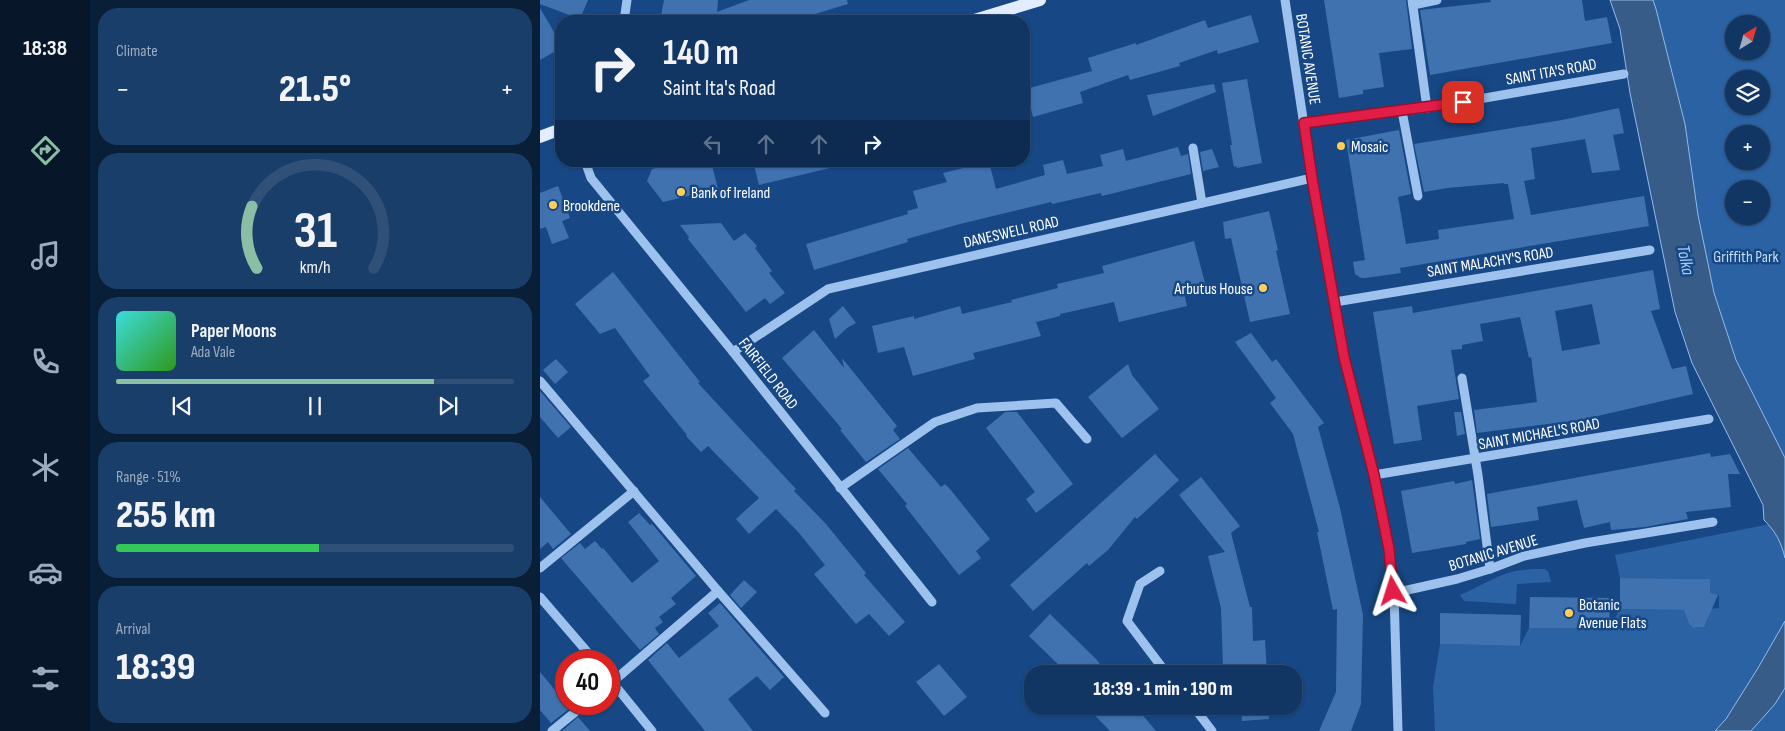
<!DOCTYPE html>
<meta charset="utf-8">
<style>
:root{--surface:#113664;--page:#1a3e6a;--text:#f1f3f6;--muted:#9cabbf;--line:#305078;--accent:#8abfa5}
body{margin:0;font-family:"Sofia Sans Condensed",sans-serif;background:var(--page);color:var(--text);height:100vh;display:flex;flex-direction:column;font-size:19px;white-space:nowrap}
*{box-sizing:border-box;margin:0}
p{font-size:16px;color:var(--muted)}
.icon{flex:none;width:28px;height:28px;fill:none;stroke:currentColor;stroke-width:2;stroke-linecap:round;stroke-linejoin:round}
.map{position:relative;flex:1;overflow:hidden}
.sheet{display:flex;flex-direction:column;gap:8px;padding:8px;background:#091e37;width:450px}
.sheet>*{flex:none}
.hud{position:absolute;left:15px;top:15px;width:475px;height:152px;border-radius:20px;box-shadow:0 1px 4px #0004,0 0 0 1px var(--line);background:#113664;color:var(--text);overflow:hidden}
.needle{width:32px;rotate:37deg}
.tools{position:absolute;left:1185px;top:15px;display:grid;gap:10px}
.tools a{display:grid;place-items:center;width:45px;height:45px;border-radius:50%;background:var(--surface);box-shadow:0 1px 4px #0004,0 0 0 1px var(--line);font-size:25px}
.speed{position:absolute;left:15px;top:650px;display:flex;gap:10px;font-size:25px;font-weight:700;text-align:center}
.speed>*{display:grid;place-content:center;width:65px;height:65px;border-radius:50%;background:var(--surface);box-shadow:0 1px 4px #0004,0 0 0 1px var(--line);line-height:1}
.speed .limit{border:8px solid #d22;background:#fff;color:#111}
.pin{position:absolute;display:grid;place-items:center;width:42px;height:42px;color:#fff;margin:-21px;border-radius:10px;box-shadow:0 2px 8px #0006}
.me{position:absolute;width:55px;margin:-28px;rotate:354deg;stroke-linejoin:round;filter:drop-shadow(0 0 4px #0008)}
.turn{display:flex;align-items:center;gap:18px;height:105px;padding:0 25px;font-size:22px}
.turn .icon{width:65px;height:65px;stroke-width:2.5}
.turn b{display:block;font-size:35px;line-height:42px}
.lanes{display:flex;align-items:center;height:48px;padding:0 25px;background:#0003;justify-content:center;gap:25px;direction:ltr}
.lanes .off{opacity:.35}
.big{font-size:38px;font-weight:800;line-height:1.1}
.sheet .widget{flex:1;display:flex;flex-direction:column;justify-content:center;gap:8px;min-width:0;padding:0 18px;border-radius:20px;background:var(--page)}
.sheet .dial{align-items:center;gap:0}
.dial svg{height:130px;overflow:visible;fill:none;stroke:var(--line);stroke-width:7;stroke-linecap:round;text-anchor:middle}
.dial text{fill:var(--text);stroke:none}
.song{display:flex;align-items:center;gap:15px}
.cover{width:60px;height:60px;border-radius:8px;background:linear-gradient(135deg,hsl(180 70% 55%),hsl(110 70% 35%))}
.played{height:5px;border-radius:2px;background:linear-gradient(90deg,var(--accent) 80%,var(--line) 80%)}
.keys{display:flex;justify-content:space-around;direction:ltr}
.heat{display:flex;justify-content:space-between;align-items:center;font-size:28px;direction:ltr}
.charge{height:8px;border-radius:4px;background:linear-gradient(90deg,#34c759 51%,var(--line) 0)}
.trip{position:absolute;left:484px;top:665px;width:278px;height:50px;border-radius:20px;background:var(--surface);box-shadow:0 1px 4px #0004,0 0 0 1px var(--line);font-weight:800;line-height:50px;text-align:center}
main{display:flex;flex:1;min-height:0}
.dock{display:flex;flex-direction:column;width:90px;justify-content:space-around;align-items:center;background:#071628;color:var(--muted)}
.dock .icon{width:35px;height:35px}
.dock .active{color:var(--accent)}
.dock b{font-size:22px;color:var(--text)}
.map>svg:first-child{display:block}
</style>
<main>
<nav class="dock">
<b>18:38</b>
<svg class="icon active" aria-label="directions" viewBox="0 0 24 24"><path d="M12 3l9 9-9 9-9-9zM9 14v-3h6M13 9l2 2-2 2"/></svg>
<svg class="icon" aria-label="music" viewBox="0 0 24 24"><path d="M9 18V5l10-2v13"/><circle cx="6" cy="18" r="3"/><circle cx="16" cy="16" r="3"/></svg>
<svg class="icon" aria-label="phone" viewBox="0 0 24 24"><path d="M5 4h4l2 5-3 2q2 4 5 5l2-3 5 2v4C11 20 4 13 5 4z"/></svg>
<svg class="icon" aria-label="climate" viewBox="0 0 24 24"><path d="M12 3v18M4 7l16 10M4 17L20 7"/></svg>
<svg class="icon" aria-label="car" viewBox="0 0 24 24"><path d="M5 17H2v-5l4-1 3-4h7l3 4 3 1v5h-3M9 17h6M6 11h13"/><circle cx="7" cy="17" r="2"/><circle cx="17" cy="17" r="2"/></svg>
<svg class="icon" aria-label="filters" viewBox="0 0 24 24"><path d="M4 7h16M4 17h16"/><circle cx="9" cy="7" r="2"/><circle cx="15" cy="17" r="2"/></svg>
</nav>
<section class="sheet">
<div class="widget"><p>Climate</p>
<div class="heat"><a>−</a><b class="big">21.5°</b><a>+</a></div>
</div>
<div class="widget dial"><svg viewBox="0 0 100 80">
<path d="M14 69A42 42 0 1 1 86 69"/>
<path d="M14 69A42 42 0 0 1 11 31" stroke="#8abfa5"/>
<text x="50" y="56" font-size="32" font-weight="700">31</text>
<text x="50" y="72" font-size="11">km/h</text>
</svg></div>
<div class="widget">
<div class="song"><i class="cover"></i><div><b>Paper Moons</b><p>Ada Vale</p></div></div>
<div class="played"></div>
<div class="keys"><svg class="icon" aria-label="previous" viewBox="0 0 24 24"><path d="M18 5L8 12l10 7zM5 5v14"/></svg><svg class="icon" aria-label="pause" viewBox="0 0 24 24"><path d="M8 5v14M16 5v14"/></svg><svg class="icon" aria-label="next" viewBox="0 0 24 24"><path d="M6 5l10 7-10 7zM19 5v14"/></svg></div>
</div>
<div class="widget"><p>Range · 51%</p><b class="big">255 km</b><div class="charge"></div></div>
<div class="widget"><p>Arrival</p><b class="big">18:39</b></div>
</section>
<div class="map">
<svg width="1245" height="731" viewBox="0 0 1245 731">
<rect width="100%" height="100%" fill="#174885"/>
<g fill="#2a62a3" fill-rule="evenodd">
<path d="M1113,0H1245V458L1196,360L1174,293L1158,215L1145,124ZM1194,24H1221V51H1194ZM1194,79H1221V106H1194ZM1194,134H1221V161H1194ZM1194,189H1221V216H1194Z"/>
<path d="M1245,521V731H895L893,687L900,644L980,646L989,628L1069,629L1080,609L1148,610C1146,618 1147,623 1153,628L1163,627L1168,619L1169,609L1179,608V595H1167L1170,579L1080,578L1075,555Z"/>
<path d="M1004,569L1008,571L1011,582L977,584L976,604L924,601L920,595C937,588 955,576 972,572C982,569 994,569 1004,569Z"/>
</g>
<g fill="#375c88" stroke="#8fbdef">
<path d="M1070,0H1113L1116,9L1145,124L1158,215L1174,293L1196,360L1245,458V558C1241,542 1236,532 1224,520L1223,505L1152,363L1135,312L1090,93L1080,29Z"/>
<path d="M1245,621V688L1235,704L1211,731H1175L1186,719L1218,668Z"/>
</g>
<g fill="#4072af" fill-rule="evenodd">
<path d="M0,0H48L40,19L0,4Z"/>
<path d="M124,0H178L177,12L209,0H307L308,4L252,21H120Z"/>
<path d="M784,0H866L872,49L839,53L844,87L823,90V94L799,98Z"/>
<path d="M950,0H1042L1045,21L1067,17L1072,43L890,75L880,10L951,2Z"/>
<path d="M0,8L21,44V48L0,60Z"/>
<path d="M711,15L719,42L678,54L677,50L639,63L640,66L590,80L588,75L540,92L543,103L493,117L486,89L552,71L548,58L596,43V45L665,20L668,28Z"/>
<path d="M707,79L722,163L697,168L696,166L694,167L690,145H692L682,83Z"/>
<path d="M674,84L676,92L613,116L607,95Z"/>
<path d="M1079,108L1084,133L1073,135L1080,170L1052,173L1045,139L991,148L995,179L984,181L991,215L1104,196L1109,226L860,268L861,273L825,278H821L815,274L813,262L825,260L806,140L859,130L871,194L858,197L866,244L899,239L898,230L974,219L968,184H964V183L907,188L884,192L874,144L1022,120Z"/>
<path d="M638,147L641,156L648,154L651,174L562,196L561,193L512,204L511,202L420,224L367,239L368,242L274,270L266,244L368,214L367,211L378,208L373,191L407,182L403,173L449,162L456,189L505,175L503,165L523,160L527,174L563,166L560,155L583,149L586,161Z"/>
<path d="M672,149L679,167L663,171L660,152Z"/>
<path d="M141,161H171L178,189L123,202L107,181L112,169Z"/>
<path d="M213,161H289L290,168L219,185Z"/>
<path d="M18,186L30,218L22,221L29,238L12,244L6,227L0,229V193Z"/>
<path d="M729,211L738,250L736,251L750,314L710,322L691,238L685,239L683,222Z"/>
<path d="M181,223L194,241L205,233L217,246L215,248L232,271L229,273L245,293L230,304L225,298L206,312L148,239L149,237L140,225Z"/>
<path d="M654,241L666,287L644,293L647,306L579,322L574,302L520,314V316L496,322L501,336L433,353L435,359L373,376L364,347L338,353L332,326L374,316V319L420,306L422,314L472,302L471,300L518,288L517,284L564,273L562,266Z"/>
<path d="M1113,270L1120,309L1111,311L1132,369L1146,366L1153,394L1040,420L937,433L934,410L997,402L991,357L989,358L980,317L940,324L943,341L922,345V349L911,350L919,399L877,406L882,440L854,444L833,312L872,306L873,313ZM1052,304L1060,344L1022,351L1015,311Z"/>
<path d="M73,272L160,382L158,383L256,489L254,491L286,524L326,573L324,575L365,622L349,636L329,614L316,624L274,574L285,565L259,533L236,509L209,534L196,519L219,498L168,446L161,452L146,436L147,435L103,381L110,376L75,328L60,334L35,304Z"/>
<path d="M303,306L316,323L307,328L295,339L289,319Z"/>
<path d="M274,330L304,368L302,358L357,426L353,430L360,439L326,462L300,430L302,429L242,358Z"/>
<path d="M711,333L732,362L736,359L784,423L778,427L800,508L823,615L821,704L811,731H779L796,692L797,609L793,610L777,532H779L753,434L730,403L736,398L695,342Z"/>
<path d="M16,359L28,372L15,384L3,370Z"/>
<path d="M588,364L592,375L619,409L582,438L548,397Z"/>
<path d="M0,391L31,427L18,438L0,417Z"/>
<path d="M465,412H477L533,484L496,513L486,499L495,492L446,428Z"/>
<path d="M914,412H921L925,434L917,436Z"/>
<path d="M368,448L401,487L405,484L410,489L450,539L436,551L441,558L419,575L365,506L367,504L338,469Z"/>
<path d="M1170,453L1171,457L1190,454L1200,474H1188L1191,507L1146,512L1148,519L1105,527L1071,530L1070,522L1044,528L1037,500L997,507L999,520L951,527L947,494Z"/>
<path d="M615,454L639,480L597,519L595,517L568,550L549,566L547,563L493,611L470,585Z"/>
<path d="M661,477L700,526L691,533L710,607H712L713,641L725,640L727,674H688L687,667H683L681,608L668,556L685,552L639,495Z"/>
<path d="M932,480L940,539L926,542V544L872,553L861,491L914,481L915,484Z"/>
<path d="M0,497L31,534L13,549L8,542L0,549Z"/>
<path d="M99,513L110,525L112,524L156,576L131,598L136,604L119,617L123,622L115,628L119,634L100,650L21,558L40,543L45,549L55,541L62,549L63,548L92,583L119,561L88,522Z"/>
<path d="M1080,578L1170,579V593L1178,595L1164,627L1153,628L1149,624L1144,610L1080,609Z"/>
<path d="M204,580L217,592L201,608L190,595Z"/>
<path d="M990,597L1070,598L1069,629L989,628Z"/>
<path d="M180,603L244,677L230,690L217,676L188,699L213,731H165L108,660L127,643L139,658L179,626L168,613Z"/>
<path d="M900,613L981,615L980,646L900,644Z"/>
<path d="M510,614L556,659L568,674H528L489,636Z"/>
<path d="M399,664L427,697L404,716L376,682Z"/>
<path d="M0,672L30,708L11,723L0,710Z"/>
<path d="M546,706H595L616,731H570Z"/>
<path d="M701,706H728L729,719L702,721Z"/>
<path d="M38,717L50,731H22Z"/>
</g>
<g fill="none" stroke-linecap="round" stroke-linejoin="round">
<g stroke="#9dc2ed" stroke-width="9">
<path d="M745,0L772,178L804,357L834,475L849,549L854,593L858,731"/>
<path d="M872,0L887,108"/>
<path d="M873,5L897,0"/>
<path d="M84,21L87,0"/>
<path d="M862,111L878,196"/>
<path d="M764,123L887,108L1084,74"/>
<path d="M653,148L662,203"/>
<path d="M45,161L51,178L193,352L392,602"/>
<path d="M795,302L1110,250"/>
<path d="M193,352L288,289L772,178"/>
<path d="M922,378L938,475L950,569"/>
<path d="M0,381L178,591L285,713"/>
<path d="M834,475L1169,419"/>
<path d="M300,488L395,422L437,408L516,403L547,439"/>
<path d="M0,568L94,491"/>
<path d="M620,571L600,584L587,621L627,674"/>
<path d="M854,593L917,579L950,569L984,556L1045,543L1173,522"/>
<path d="M0,597L55,661"/>
<path d="M69,678L112,731"/>
<path d="M69,685L178,591"/>
<path d="M653,706L672,731"/>
<path d="M12,731L45,704"/>
</g>
<g stroke="#e2eeff" stroke-width="12">
<path d="M431,21L500,0"/>
<path d="M0,137L21,129"/>
</g>
</g>
<g fill="none" stroke-linecap="round" stroke-linejoin="round">
<defs>
<path id="route" d="M853,591L849,549L834,475L804,357L772,178L764,123L923,102"/>
</defs>
<use href="#route" stroke="#92132f" stroke-width="12"/>
<use href="#route" stroke="#e11d48" stroke-width="9"/>
</g>
<g fill="#ffcd58" stroke="#174885" stroke-width="2">
<circle cx="801" cy="146" r="5"/>
<circle cx="141" cy="192" r="5"/>
<circle cx="13" cy="205" r="5"/>
<circle cx="723" cy="288" r="5"/>
<circle cx="1029" cy="613" r="5"/>
</g>
<g text-anchor="middle" stroke-width="5" stroke-linejoin="round" paint-order="stroke">
<g font-size="16" fill="#fff" stroke="#174885">
<text transform="translate(769 59) rotate(81)" y="6">BOTANIC AVENUE</text>
<text transform="translate(1011 71) rotate(-10)" y="6">SAINT ITA'S ROAD</text>
<text transform="translate(471 231) rotate(-13)" y="6">DANESWELL ROAD</text>
<text transform="translate(950 261) rotate(-9)" y="6">SAINT MALACHY'S ROAD</text>
<text transform="translate(229 373) rotate(52)" y="6">FAIRFIELD ROAD</text>
<text transform="translate(999 433) rotate(-10)" y="6">SAINT MICHAEL'S ROAD</text>
<text transform="translate(953 552) rotate(-17)" y="6">BOTANIC AVENUE</text>
</g>
<g font-size="16" fill="#fff" stroke="#174885" text-anchor="start">
<text x="811" y="152">Mosaic</text>
<text x="151" y="198">Bank of Ireland</text>
<text x="23" y="211">Brookdene</text>
<text x="713" y="294" text-anchor="end">Arbutus House</text>
<text x="1039" y="610">Botanic<tspan x="1039" dy="18">Avenue Flats</tspan></text>
</g>
<g font-size="16" fill="#c2dcf9" stroke="#174885">
<text x="1206" y="262">Griffith Park</text>
</g>
<g font-size="18" font-style="italic" fill="#a8ccf4" stroke="#174885">
<text transform="translate(1146 260) rotate(79)" y="6">Tolka</text>
</g>
</g>
</svg>
<div class="tools">
<a><svg class="needle" viewBox="-14 -14 28 28"><path d="M0-13l5 13h-10z" fill="#e53935"/><path d="M0 13l5-13h-10z" fill="#9cabbf"/></svg></a>
<a><svg class="icon" aria-label="layers" viewBox="0 0 24 24"><path d="M12 4l9 5-9 5-9-5zM3 14l9 5 9-5"/></svg></a>
<a>+</a>
<a>−</a>
</div>
<div class="speed"><div class="limit">40</div></div>
<div class="pin" style="left:923px;top:102px;background:#d93025"><svg class="icon" aria-label="arrive" viewBox="0 0 24 24"><path d="M6 21V4h12l-3 4 3 4H6"/></svg></div>
<svg class="me" style="left:853px;top:591px" viewBox="-20 -20 40 40"><path d="M0-17L14 15 0 8-14 15z" fill="#e11d48" stroke="#fff" stroke-width="4"/></svg>
<div class="trip">18:39 · 1 min · 190 m</div>
<div class="hud">
<div class="turn"><svg class="icon" aria-label="right" viewBox="0 0 24 24"><path d="M7 20v-9h11M14 6l5 5-5 5"/></svg><div><b>140 m</b>Saint Ita's Road</div></div>
<div class="lanes"><svg class="icon off" aria-label="left" viewBox="0 0 24 24"><path d="M17 20v-9H6M10 6l-5 5 5 5"/></svg><svg class="icon off" aria-label="ahead" viewBox="0 0 24 24"><path d="M12 20V5M6 11l6-6 6 6"/></svg><svg class="icon off" aria-label="ahead" viewBox="0 0 24 24"><path d="M12 20V5M6 11l6-6 6 6"/></svg><svg class="icon" aria-label="right" viewBox="0 0 24 24"><path d="M7 20v-9h11M14 6l5 5-5 5"/></svg></div>
</div>
</div>
</main>
